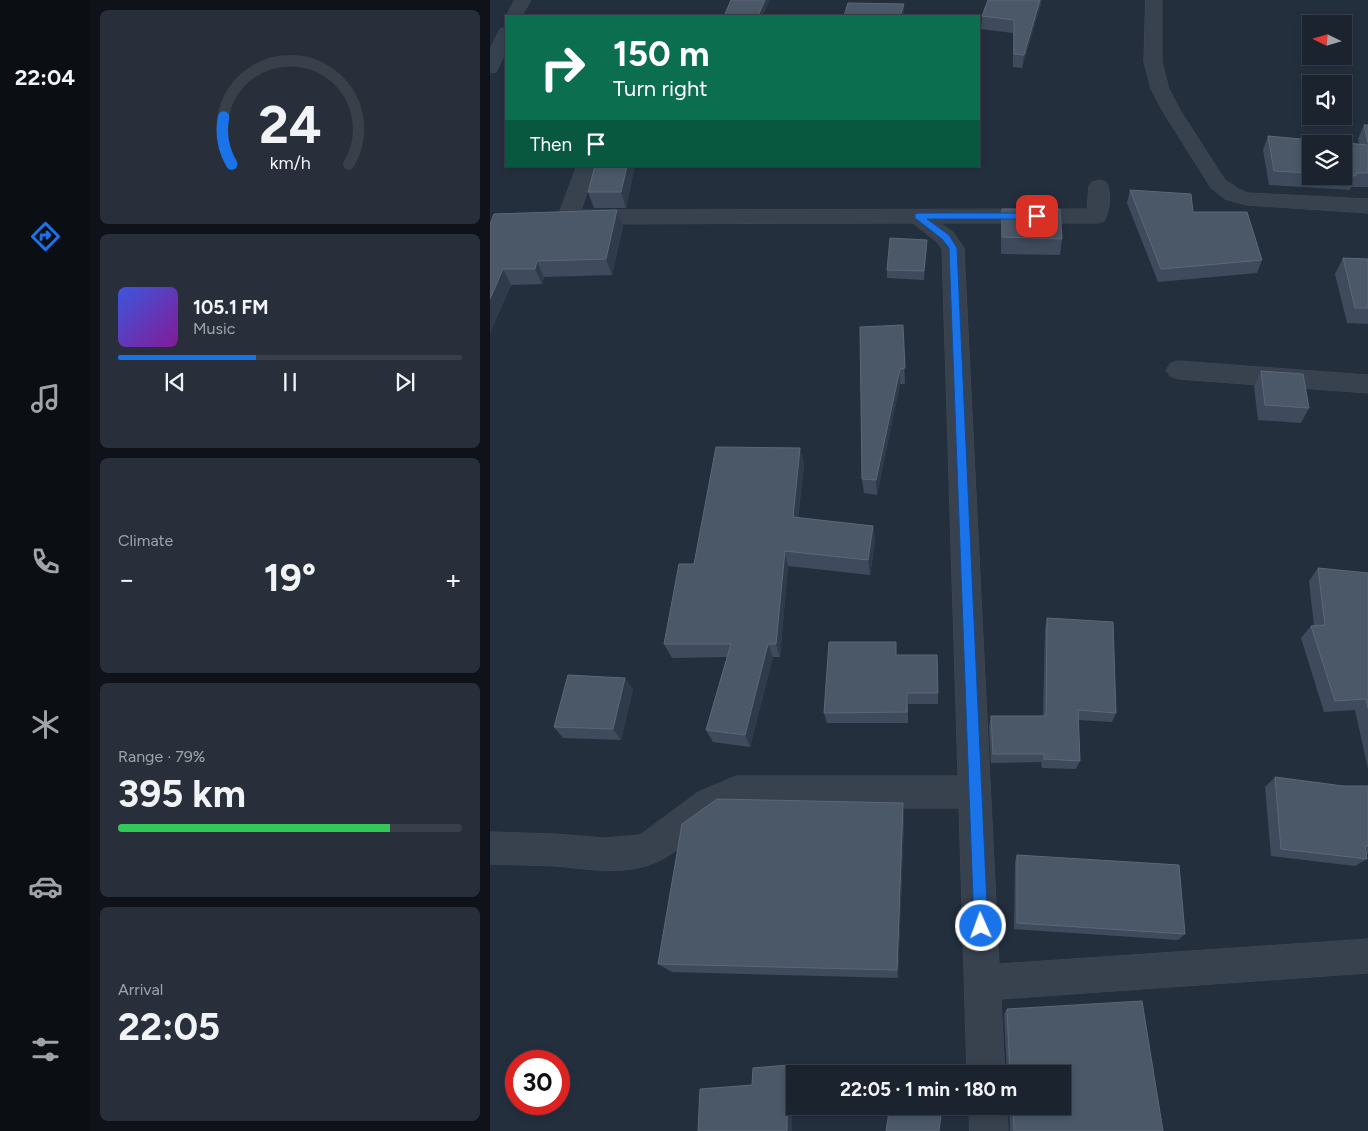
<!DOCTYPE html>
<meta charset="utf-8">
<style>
:root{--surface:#1b232e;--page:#282f3a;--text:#f1f3f6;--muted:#a0a4aa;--line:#39404a;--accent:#1a73e8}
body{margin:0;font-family:Figtree,sans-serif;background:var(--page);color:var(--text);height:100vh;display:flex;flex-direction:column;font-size:19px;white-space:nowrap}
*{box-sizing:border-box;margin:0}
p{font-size:16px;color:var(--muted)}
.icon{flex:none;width:28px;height:28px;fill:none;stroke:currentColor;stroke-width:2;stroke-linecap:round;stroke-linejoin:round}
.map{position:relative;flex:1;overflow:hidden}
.side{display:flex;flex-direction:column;gap:10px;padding:10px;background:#0f1319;width:400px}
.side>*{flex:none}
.hud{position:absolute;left:15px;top:15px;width:475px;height:152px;border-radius:0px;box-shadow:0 2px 8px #0003,0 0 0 1px var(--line);background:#0b6e4f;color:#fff;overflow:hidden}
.needle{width:32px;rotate:275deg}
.controls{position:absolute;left:812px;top:15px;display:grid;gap:10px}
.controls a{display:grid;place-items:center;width:50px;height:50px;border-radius:0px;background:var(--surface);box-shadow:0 2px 8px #0003,0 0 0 1px var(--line);font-size:25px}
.speed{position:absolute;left:15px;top:1050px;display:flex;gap:10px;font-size:25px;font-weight:700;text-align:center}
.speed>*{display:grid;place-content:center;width:65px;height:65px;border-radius:50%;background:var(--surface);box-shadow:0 2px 8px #0003,0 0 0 1px var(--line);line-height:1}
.speed .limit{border:8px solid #d22;background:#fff;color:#111}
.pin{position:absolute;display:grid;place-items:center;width:42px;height:42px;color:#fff;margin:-21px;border-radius:10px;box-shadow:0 2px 8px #0006}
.me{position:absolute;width:55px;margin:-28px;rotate:358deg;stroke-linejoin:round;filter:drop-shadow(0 0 4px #0008)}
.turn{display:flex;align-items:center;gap:18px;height:105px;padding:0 25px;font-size:22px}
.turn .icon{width:65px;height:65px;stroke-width:2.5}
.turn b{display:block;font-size:35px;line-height:42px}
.then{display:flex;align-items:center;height:48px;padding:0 25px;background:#0003;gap:10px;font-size:19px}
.big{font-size:38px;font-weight:700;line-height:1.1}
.side .widget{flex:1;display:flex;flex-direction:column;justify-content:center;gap:8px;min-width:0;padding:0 18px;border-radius:8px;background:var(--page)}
.side .dial{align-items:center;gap:0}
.dial svg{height:130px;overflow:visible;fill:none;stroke:var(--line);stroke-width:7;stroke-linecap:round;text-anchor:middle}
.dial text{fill:var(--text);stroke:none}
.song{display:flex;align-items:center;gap:15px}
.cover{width:60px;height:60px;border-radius:8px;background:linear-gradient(135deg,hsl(230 70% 55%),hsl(290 70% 35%))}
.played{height:5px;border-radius:2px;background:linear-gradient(90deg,var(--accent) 40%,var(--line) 40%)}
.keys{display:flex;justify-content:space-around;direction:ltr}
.heat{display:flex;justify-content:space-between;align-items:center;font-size:28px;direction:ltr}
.charge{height:8px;border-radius:4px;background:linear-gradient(90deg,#34c759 79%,var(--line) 0)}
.trip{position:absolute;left:296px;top:1065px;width:285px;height:50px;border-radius:0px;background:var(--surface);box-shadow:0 2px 8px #0003,0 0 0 1px var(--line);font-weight:700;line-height:50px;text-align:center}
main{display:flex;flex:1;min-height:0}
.tab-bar{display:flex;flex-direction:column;width:90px;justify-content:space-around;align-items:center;background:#0b0e12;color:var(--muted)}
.tab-bar .icon{width:35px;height:35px}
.tab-bar .selected{color:var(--accent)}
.tab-bar b{font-size:22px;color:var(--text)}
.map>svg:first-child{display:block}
</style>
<main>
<nav class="tab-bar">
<b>22:04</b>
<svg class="icon selected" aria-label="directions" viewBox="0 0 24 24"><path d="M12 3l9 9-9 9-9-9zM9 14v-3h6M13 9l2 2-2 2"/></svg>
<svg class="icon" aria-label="music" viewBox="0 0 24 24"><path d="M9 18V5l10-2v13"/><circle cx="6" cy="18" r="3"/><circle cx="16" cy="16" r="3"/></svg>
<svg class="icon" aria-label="phone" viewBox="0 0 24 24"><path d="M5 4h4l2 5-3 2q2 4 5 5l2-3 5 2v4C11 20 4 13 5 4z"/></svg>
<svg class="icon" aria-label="climate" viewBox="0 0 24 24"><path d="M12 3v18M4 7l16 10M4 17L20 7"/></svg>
<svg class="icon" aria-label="car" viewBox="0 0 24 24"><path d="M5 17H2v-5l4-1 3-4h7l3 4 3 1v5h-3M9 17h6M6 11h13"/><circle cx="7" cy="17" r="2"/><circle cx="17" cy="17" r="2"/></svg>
<svg class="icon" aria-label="filters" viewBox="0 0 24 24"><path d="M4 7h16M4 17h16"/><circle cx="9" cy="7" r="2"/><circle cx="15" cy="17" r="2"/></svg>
</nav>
<section class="side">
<div class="widget dial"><svg viewBox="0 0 100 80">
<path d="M14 69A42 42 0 1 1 86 69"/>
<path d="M14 69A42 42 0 0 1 9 40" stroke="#1a73e8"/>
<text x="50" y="56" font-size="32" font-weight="700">24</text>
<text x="50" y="72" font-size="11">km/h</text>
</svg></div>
<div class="widget">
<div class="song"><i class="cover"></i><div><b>105.1 FM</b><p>Music</p></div></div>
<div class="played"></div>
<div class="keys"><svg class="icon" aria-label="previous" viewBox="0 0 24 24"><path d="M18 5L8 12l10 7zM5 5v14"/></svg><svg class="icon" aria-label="pause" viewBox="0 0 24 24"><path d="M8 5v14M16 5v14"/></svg><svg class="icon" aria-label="next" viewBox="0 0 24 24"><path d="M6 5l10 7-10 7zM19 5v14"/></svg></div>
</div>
<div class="widget"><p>Climate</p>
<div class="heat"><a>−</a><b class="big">19°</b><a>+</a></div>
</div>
<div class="widget"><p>Range · 79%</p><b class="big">395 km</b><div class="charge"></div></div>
<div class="widget"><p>Arrival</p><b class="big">22:05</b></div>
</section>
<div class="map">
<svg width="878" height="1131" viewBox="0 0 878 1131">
<rect width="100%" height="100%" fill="#242f3e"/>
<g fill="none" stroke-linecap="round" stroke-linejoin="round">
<defs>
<g id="minor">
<path d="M25,0H41L32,16L16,17Z"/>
<path d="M656,0H672V62L679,89L690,110L735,180L749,189L758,193L878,199V213L756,205L735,199L721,188L672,110L661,89L654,62Z"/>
<path d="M16,28V52L6,72L0,73V49L10,29Z"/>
<path d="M87,166H107L91,210L597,209L599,186L602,182L609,180L616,182C622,190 620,212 614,221L607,223H450L463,232L474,248L509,964L878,939V973L511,999L515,1074H477L469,808H246C216,818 199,846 171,860C136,877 102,869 65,866C44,865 22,865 0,864V832L65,834L114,838L150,835L208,792L246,776H468L452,249L447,242L423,223L91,224C84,222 78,224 71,222L68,217Z"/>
<path d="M688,361L878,375V393L688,379L680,376L676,370L680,364Z"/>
<path d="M479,1106H517L518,1131H480Z"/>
</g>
</defs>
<use href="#minor" stroke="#414a57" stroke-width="1"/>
<use href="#minor" fill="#38414e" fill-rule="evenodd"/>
</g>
<g fill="#3f4b5c" fill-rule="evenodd">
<path d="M552,0L532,68L523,67V33L491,29L492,16Z"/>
<path d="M874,125H878V187H861L860,190L779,185L773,150L778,136L869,144L868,139ZM821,144H854V176H821Z"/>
<path d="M145,166L136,208H104L98,192Z"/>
<path d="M640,190L703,212L772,260L767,273L668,282L637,203Z"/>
<path d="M512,209L572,239L570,255L511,254V225Z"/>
<path d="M127,210L133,226L122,275L54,277L52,284L21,285L0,333V224Z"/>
<path d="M437,240L434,280L397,278V270Z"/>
<path d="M853,258L878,259V324L857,323L845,274Z"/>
<path d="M413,325L415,384H410L387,495L374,493L372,479Z"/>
<path d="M771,371L819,408L811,423L768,420L764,386Z"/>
<path d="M310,448L314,465L308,518L383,526L385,541L380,575L298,566L290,657H283L260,747L223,742L216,730L237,657L182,658L174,644L204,564Z"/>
<path d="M828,568L878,573V769L865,710L834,712L811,638L821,626H824L819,581Z"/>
<path d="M557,618L626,713L622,722L588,720L590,761L586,769L552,768L551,762L501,763L499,726L501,716H553L555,629Z"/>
<path d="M407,655L448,693V704H418V723H337L334,713Z"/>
<path d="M143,689L131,740L73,738L64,727Z"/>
<path d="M785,777L853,786H878V854H876L877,859L865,866L781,856L775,787Z"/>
<path d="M414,818L408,978L182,972L168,964Z"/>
<path d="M527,855L695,934L688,940L524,929L525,862Z"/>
<path d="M517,1009L673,1131H520L519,1106H572V1074H513L517,1072L514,1014Z"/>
</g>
<g fill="#2f3b4b">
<path d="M275,0H280L273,16H268Z"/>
<path d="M550,0H552L532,68L534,55Z"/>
<path d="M414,4V16H410Z"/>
<path d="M137,166H145L136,208L131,192Z"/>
<path d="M127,210L133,226L122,275L116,259Z"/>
<path d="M437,240V248L434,280V271Z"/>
<path d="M47,261L54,277L52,284L45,269Z"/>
<path d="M13,269L21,285L0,333V299Z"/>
<path d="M410,369V384L387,495L386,480Z"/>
<path d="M310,448L314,465L306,533L303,517Z"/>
<path d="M383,526L385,541L380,575L378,560Z"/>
<path d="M295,551L298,566L290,657L286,644Z"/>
<path d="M278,644L283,657L260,747L255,735Z"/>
<path d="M135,678L143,689L131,740L123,729Z"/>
<path d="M413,803L414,818L408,978L407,970Z"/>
<path d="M298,1065L302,1067V1131H297Z"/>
</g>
<g fill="#4b5868" stroke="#5c6777">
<path d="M241,0H275L268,16H234Z"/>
<path d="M498,0H550L534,55L524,54V20L492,16Z"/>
<path d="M358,3L414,4L410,16H354Z"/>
<path d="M874,125H878V143Z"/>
<path d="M778,136L878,145V173H866V176L854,175V144H821V173L784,171Z"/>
<path d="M105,166H137L131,192H98Z"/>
<path d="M640,190L701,194L703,212H757L772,260L671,269Z"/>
<path d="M512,209H570L572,239L512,237Z"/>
<path d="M127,210L116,259L47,261L45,269H13L0,299V224L4,214Z"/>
<path d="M400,238L437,240L434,271L397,270Z"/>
<path d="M853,258L878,259V308H865Z"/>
<path d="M413,325L415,368L410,369L386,480L372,479L370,327Z"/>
<path d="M771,371L813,374L819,408L775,405Z"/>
<path d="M226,447L310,448L303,517L383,526L378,560L295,551L286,644H278L255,735L216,730L241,644H174L189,564H204Z"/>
<path d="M828,568L878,573V708L876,699L845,701L821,626L835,625Z"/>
<path d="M557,618L623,622L626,713L588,710L590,761L554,759V754H503L501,716H556Z"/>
<path d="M339,642H406V655H447L448,693H417V712L334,713Z"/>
<path d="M78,675L135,678L123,729L64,727Z"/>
<path d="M785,777L853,786H878V846H875L877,859L791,849Z"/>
<path d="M227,799L413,803L407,970L168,964L192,824Z"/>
<path d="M527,855L689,865L695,934L527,923Z"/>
<path d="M652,1001L673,1131H524L523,1106H572V1074H514L520,1071L517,1009Z"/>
<path d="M298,1065L297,1131H208L210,1089L262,1085L263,1068Z"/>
<path d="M400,1106H452L449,1131H396Z"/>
</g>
<path fill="#1a73e8" stroke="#114b97" d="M428,213H547L552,216L547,219H437L459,235L467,248L498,926L496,931L491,933L486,931L484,926L459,248L452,239L425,218V214Z"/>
</svg>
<div class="controls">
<a><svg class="needle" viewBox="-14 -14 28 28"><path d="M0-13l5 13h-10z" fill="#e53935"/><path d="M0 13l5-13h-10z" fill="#a0a4aa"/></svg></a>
<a><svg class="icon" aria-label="sound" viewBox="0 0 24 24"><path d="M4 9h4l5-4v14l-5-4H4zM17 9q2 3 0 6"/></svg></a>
<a><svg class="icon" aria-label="layers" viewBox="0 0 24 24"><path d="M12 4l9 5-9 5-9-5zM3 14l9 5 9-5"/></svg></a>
</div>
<div class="speed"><div class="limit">30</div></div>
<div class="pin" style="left:547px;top:216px;background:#d93025"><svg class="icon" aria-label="arrive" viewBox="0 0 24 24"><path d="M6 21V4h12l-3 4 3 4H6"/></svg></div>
<svg class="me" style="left:491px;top:926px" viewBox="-20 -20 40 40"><circle r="17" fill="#1a73e8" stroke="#fff" stroke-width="3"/><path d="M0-11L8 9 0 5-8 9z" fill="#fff"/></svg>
<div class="trip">22:05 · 1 min · 180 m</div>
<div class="hud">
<div class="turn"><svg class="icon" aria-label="right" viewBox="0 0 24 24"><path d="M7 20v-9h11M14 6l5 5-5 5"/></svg><div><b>150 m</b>Turn right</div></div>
<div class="then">Then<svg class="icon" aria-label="arrive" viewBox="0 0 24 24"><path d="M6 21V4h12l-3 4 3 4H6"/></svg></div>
</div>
</div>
</main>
